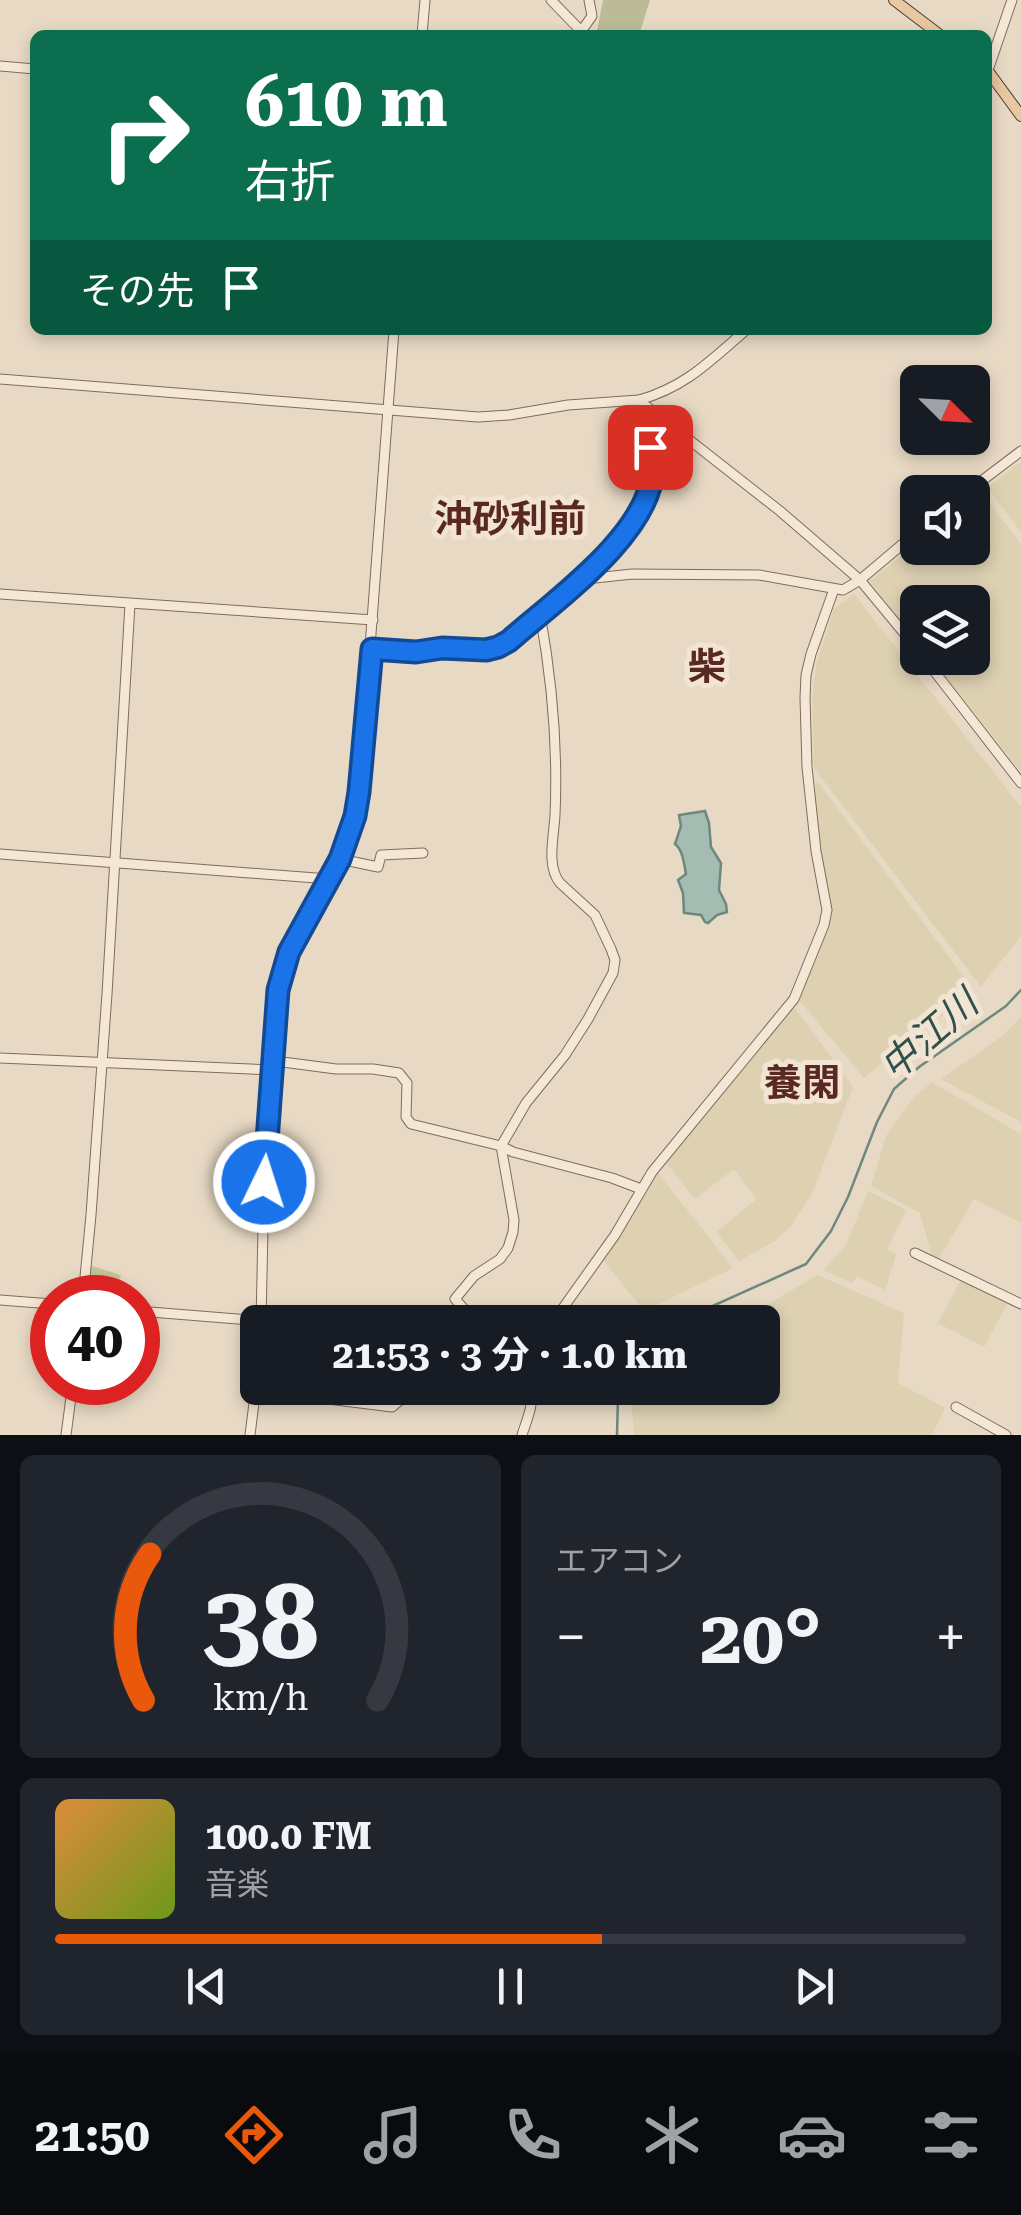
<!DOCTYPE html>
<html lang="ja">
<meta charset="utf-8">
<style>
:root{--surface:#171b24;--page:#20242c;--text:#f1f3f6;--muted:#9ea1a6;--line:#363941;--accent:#ea580c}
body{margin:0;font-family:"Roboto Serif","Noto Sans JP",serif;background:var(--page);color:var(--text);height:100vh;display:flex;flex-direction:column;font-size:38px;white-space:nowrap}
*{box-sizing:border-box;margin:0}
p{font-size:32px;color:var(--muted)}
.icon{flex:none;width:55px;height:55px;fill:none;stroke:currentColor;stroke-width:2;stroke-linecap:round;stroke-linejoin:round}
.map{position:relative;height:1435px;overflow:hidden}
.sheet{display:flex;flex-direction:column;gap:20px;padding:20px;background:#0d0f14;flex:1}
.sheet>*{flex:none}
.guide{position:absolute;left:30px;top:30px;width:962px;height:305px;border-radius:15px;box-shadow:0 5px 15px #0003;background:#0b6e4f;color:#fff;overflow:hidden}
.needle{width:65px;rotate:114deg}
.tools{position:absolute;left:900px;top:365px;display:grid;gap:20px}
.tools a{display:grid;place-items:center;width:90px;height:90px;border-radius:15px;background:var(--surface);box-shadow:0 5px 15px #0003;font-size:50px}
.speed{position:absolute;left:30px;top:1275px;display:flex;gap:20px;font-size:50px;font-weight:700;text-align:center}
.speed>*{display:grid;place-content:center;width:130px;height:130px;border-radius:50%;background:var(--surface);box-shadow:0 5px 15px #0003;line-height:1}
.speed .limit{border:15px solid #d22;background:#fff;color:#111}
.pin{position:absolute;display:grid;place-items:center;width:85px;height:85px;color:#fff;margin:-42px;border-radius:20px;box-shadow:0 5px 15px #0006}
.me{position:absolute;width:110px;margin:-55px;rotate:4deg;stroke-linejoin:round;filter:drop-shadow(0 0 8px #0008)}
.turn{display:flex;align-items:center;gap:35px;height:210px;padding:0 50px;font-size:45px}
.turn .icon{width:130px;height:130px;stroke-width:2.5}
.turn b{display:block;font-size:70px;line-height:85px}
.then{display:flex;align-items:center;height:95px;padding:0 50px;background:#0003;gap:20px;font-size:38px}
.big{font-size:75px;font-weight:700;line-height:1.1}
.sheet .card{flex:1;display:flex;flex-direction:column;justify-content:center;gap:15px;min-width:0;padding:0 35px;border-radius:15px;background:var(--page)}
.sheet .dial{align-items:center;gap:0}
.dial svg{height:260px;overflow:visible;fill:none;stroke:var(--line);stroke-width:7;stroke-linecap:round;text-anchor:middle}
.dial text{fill:var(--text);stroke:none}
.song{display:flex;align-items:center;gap:30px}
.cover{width:120px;height:120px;border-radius:15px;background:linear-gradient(135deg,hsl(30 70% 55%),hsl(80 70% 35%))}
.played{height:10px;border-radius:5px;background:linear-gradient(90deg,var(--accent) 60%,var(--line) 60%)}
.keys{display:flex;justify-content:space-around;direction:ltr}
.heat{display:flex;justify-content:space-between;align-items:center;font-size:55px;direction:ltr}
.sheet .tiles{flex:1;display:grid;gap:20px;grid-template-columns:1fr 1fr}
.card:last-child{grid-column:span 2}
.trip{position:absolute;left:240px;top:1305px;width:540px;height:100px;border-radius:15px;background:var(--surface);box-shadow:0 5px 15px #0003;font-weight:700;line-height:100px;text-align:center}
.tab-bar{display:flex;height:160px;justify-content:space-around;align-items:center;background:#090b0e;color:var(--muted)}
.tab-bar .icon{width:70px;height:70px}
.tab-bar .active{color:var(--accent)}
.tab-bar b{font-size:45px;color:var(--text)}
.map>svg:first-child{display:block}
</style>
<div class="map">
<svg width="1021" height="1435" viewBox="0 0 1021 1435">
<rect width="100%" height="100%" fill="#e8d9c4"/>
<g fill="#ddd1b2">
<path d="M1021,462V532L987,487Z"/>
<path d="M982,493L1021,544V772L931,658H972V602H918L917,641L870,581L917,543L918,548H972L973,500Z"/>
<path d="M854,594L1021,807V936L981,987L814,768L812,697L817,662L834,609Z"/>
<path d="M818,782L974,990L864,1078L799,1000L831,918L820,851L815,786Z"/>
<path d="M794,1007L853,1087L812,1194L804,1206L791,1226L775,1241L739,1261L716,1232L757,1199L734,1169L695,1199L666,1163Z"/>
<path d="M1021,1017V1122L941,1079L1001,1037Z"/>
<path d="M932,1082L1021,1134V1223L974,1199L938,1260L932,1256L920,1213L871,1186L886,1136L913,1098Z"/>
<path d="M658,1173L733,1268L644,1311L604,1261Z"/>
<path d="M868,1191L906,1210L887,1250L896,1255L885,1290L857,1276L852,1283L824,1270L846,1245Z"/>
<path d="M818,1275L904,1313L898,1383L945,1408L932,1435H634L631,1399L636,1388H762V1322H725L757,1310Z"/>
<path d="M961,1280L1007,1304L984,1347L938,1323Z"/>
</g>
<path fill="#c5c599" d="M89,1265L121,1275L118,1283H116L114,1297L85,1298Z"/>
<path fill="#bbbb98" d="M603,0H650L639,35H609L597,31Z"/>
<path fill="#a5bcb2" stroke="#6d897f" stroke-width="2.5" d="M705,811L709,823L711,847L721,863L719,890L726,904L727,912L717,915L708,923L705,922L701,915L684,913L683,893L678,880L686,874C684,864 683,850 675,844L681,826L679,815Z"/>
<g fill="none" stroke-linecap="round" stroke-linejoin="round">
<g stroke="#6d897f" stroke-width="2.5">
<path d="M677,1322L806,1264L831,1231L848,1197L877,1122L894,1089L919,1067L1006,1006L1021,990"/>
<path d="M617,1435L618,1396L620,1388"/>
</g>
<defs>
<g id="minor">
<path d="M551,0L581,31"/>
<path d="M580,33L592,16L589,0"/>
<path d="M422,35L425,0"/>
<path d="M0,66L35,69"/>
<path d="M988,70L1012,0"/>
<path d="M0,379L478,417L509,415L568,405L639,400C686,387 711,360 746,330"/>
<path d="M641,402L780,511L860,580L918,650"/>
<path d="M967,492L1021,451"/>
<path d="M586,575L595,578L632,574L759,575L843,590L860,580L918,531"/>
<path d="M0,594L373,620"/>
<path d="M371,649L415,652L442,648L486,649L498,647L509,641C554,601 650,533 653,469C654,447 645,421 639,400"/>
<path d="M924,658L1021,783"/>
<path d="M0,854L329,879"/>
<path d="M340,859L378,867L381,855L423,853"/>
<path d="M0,1058L273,1070"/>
<path d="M275,1061L336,1069H373L399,1073L407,1083L406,1117L411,1124L501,1146L513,1152L612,1178L641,1189"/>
<path d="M915,1253L1021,1304"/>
<path d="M83,1298L91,1215L107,994L130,604"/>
<path d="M0,1300L52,1304"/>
<path d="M138,1311L261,1321"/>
<path d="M261,1322L264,1182L278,990L289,952L340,859L355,816L359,792L394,330"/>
<path d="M476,1322L455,1299L474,1276L500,1259L508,1248L513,1232L514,1220L501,1146L526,1103L565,1055L588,1019L613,973L615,960L611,949L595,915L560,883C546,866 554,836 555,815C558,748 552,680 540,614"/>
<path d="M553,1322L615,1235L652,1172L794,999L824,925L827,910L816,851L807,767L805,698L806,675L811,654L834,589"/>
<path d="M256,1390L392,1407L415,1388"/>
<path d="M956,1407L1006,1435"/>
<path d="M66,1435L73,1382"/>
<path d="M250,1435L258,1371"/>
<path d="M522,1435C527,1419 534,1405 531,1388"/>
</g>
<g id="major">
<path d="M894,0L940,35"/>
<path d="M988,71L1021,116"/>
</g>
</defs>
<use href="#minor" stroke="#816b5c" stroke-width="11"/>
<use href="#major" stroke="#4f3b30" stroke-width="12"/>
<use href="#minor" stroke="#f4e7d6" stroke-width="9"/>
<use href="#major" stroke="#e7c8a0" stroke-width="10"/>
</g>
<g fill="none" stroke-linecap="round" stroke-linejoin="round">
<defs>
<path id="route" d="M264,1182L278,990L289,952L340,859L355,816L359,792L372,649L416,652L442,648L486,650L498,647L509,641C554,601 649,535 653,470C653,463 651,454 650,447"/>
</defs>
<use href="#route" stroke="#114b97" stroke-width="25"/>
<use href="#route" stroke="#1a73e8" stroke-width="18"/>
</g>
<g text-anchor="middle" stroke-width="10" stroke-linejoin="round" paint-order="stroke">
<g font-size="38" font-weight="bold" fill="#5a2823" stroke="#f1e4d2">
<text x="510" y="532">沖砂利前</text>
<text x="707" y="680">柴</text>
<text x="802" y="1096">養閑</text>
</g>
<g font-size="38" font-style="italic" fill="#30504a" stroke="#f1e4d2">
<text transform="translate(929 1035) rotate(-41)" y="13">中江川</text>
</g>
</g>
</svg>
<div class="tools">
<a><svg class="needle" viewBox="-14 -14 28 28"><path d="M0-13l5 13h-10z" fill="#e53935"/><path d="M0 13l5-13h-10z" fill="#9ea1a6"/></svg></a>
<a><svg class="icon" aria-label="sound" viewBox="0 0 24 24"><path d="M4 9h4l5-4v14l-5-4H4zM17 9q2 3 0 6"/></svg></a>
<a><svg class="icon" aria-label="layers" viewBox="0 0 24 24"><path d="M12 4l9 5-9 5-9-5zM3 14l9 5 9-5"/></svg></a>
</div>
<div class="speed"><div class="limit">40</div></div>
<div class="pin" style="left:650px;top:447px;background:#d93025"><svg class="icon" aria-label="arrive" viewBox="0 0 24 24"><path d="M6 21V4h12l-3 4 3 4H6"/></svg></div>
<svg class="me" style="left:264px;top:1182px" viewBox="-20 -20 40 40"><circle r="17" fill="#1a73e8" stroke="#fff" stroke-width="3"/><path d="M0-11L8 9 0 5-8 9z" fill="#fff"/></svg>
<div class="trip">21:53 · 3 分 · 1.0 km</div>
<div class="guide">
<div class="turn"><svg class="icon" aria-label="right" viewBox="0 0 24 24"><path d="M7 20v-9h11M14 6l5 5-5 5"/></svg><div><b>610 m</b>右折</div></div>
<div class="then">その先<svg class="icon" aria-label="arrive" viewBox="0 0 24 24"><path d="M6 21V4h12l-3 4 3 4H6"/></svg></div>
</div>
</div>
<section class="sheet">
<div class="tiles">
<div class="card dial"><svg viewBox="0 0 100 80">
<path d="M14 69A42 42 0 1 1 86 69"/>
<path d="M14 69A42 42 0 0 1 16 24" stroke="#ea580c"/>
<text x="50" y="56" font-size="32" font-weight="700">38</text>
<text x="50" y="72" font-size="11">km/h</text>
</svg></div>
<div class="card"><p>エアコン</p>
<div class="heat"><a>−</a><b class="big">20°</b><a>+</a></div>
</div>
<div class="card">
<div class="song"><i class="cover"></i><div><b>100.0 FM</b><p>音楽</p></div></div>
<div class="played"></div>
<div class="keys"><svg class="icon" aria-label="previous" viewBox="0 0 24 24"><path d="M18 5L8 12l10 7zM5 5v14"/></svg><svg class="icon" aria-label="pause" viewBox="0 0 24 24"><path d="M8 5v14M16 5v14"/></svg><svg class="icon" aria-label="next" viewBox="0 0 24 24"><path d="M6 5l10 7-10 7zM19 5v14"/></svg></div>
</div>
</div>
</section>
<nav class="tab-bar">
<b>21:50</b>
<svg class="icon active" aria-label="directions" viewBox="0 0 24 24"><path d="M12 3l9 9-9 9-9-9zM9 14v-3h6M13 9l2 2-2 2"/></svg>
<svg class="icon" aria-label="music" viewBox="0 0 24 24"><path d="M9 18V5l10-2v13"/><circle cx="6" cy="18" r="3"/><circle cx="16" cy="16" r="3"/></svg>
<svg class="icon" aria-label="phone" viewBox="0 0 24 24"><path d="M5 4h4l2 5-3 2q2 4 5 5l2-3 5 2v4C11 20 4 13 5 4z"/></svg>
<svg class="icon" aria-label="climate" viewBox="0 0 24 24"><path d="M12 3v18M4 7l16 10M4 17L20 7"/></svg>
<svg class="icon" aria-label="car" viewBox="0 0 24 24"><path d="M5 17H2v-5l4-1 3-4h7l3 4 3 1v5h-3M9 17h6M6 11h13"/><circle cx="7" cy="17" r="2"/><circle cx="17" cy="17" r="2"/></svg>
<svg class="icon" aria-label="filters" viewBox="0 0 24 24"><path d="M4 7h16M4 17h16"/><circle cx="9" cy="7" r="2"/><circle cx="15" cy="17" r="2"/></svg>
</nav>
